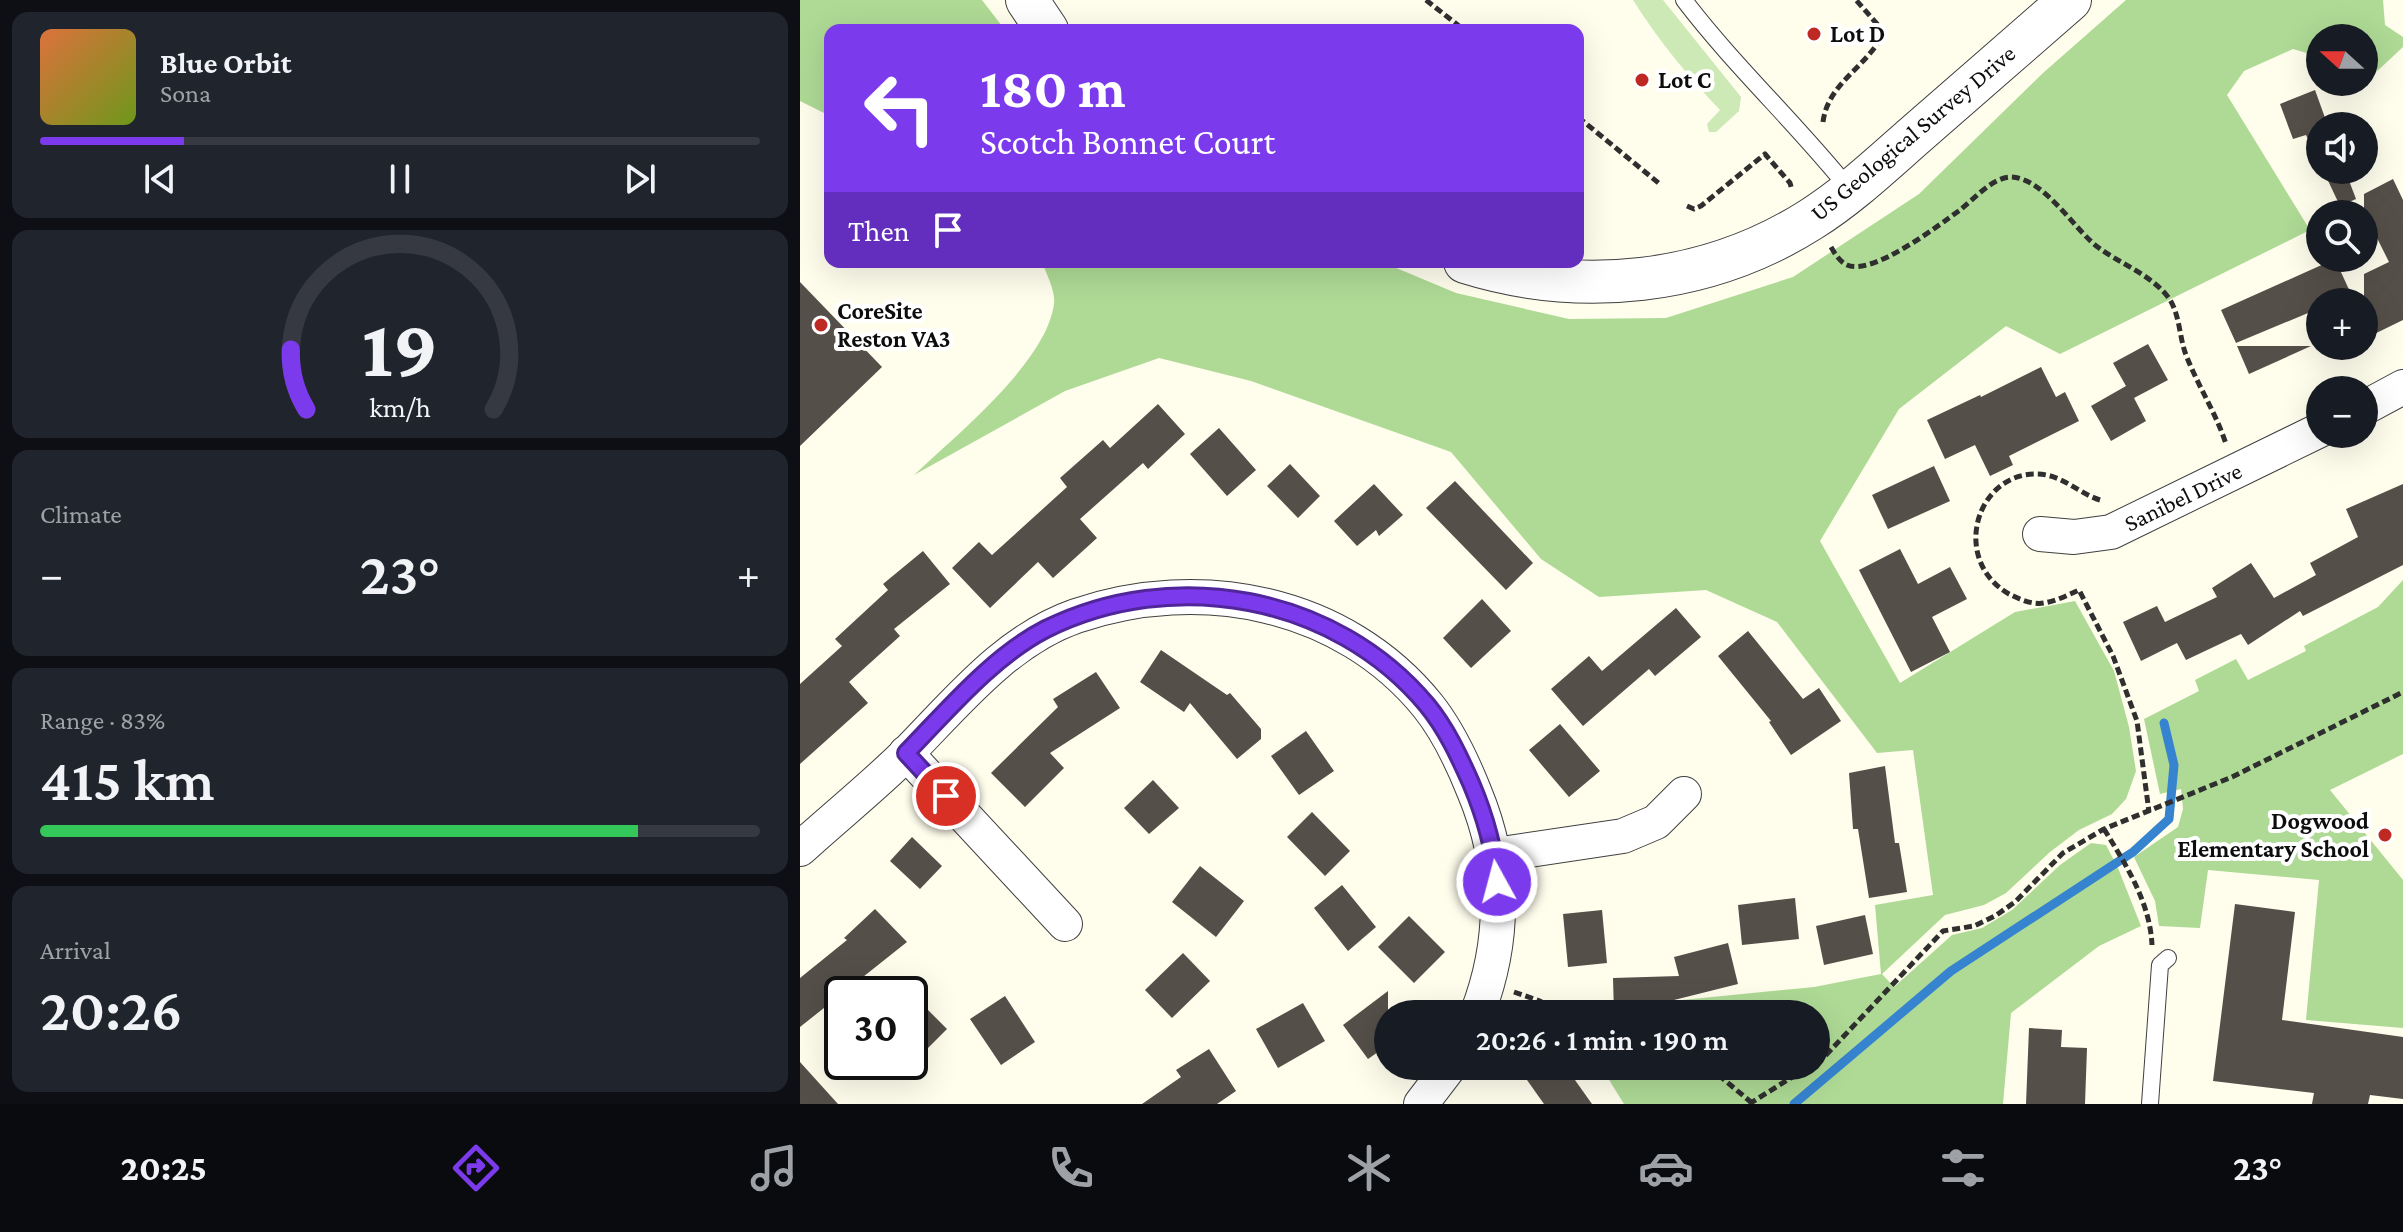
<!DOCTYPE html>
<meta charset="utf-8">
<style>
:root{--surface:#171b24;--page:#20242c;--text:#f1f3f6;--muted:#9ea1a6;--line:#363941;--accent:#7c3aed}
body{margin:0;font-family:"Crimson Pro",serif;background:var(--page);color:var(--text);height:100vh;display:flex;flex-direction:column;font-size:30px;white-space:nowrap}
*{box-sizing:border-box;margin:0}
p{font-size:26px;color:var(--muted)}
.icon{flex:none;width:44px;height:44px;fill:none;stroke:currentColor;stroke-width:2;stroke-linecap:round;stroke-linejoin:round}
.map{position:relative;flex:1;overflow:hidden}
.drawer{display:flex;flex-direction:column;gap:12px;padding:12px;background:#0d0f14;width:800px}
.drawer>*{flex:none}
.hud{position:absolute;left:24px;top:24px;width:760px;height:244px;border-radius:16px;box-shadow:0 8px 32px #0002;background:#7c3aed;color:#fff;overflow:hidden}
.needle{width:52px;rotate:291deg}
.fabs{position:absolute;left:1506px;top:24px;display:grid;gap:16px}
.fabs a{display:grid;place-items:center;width:72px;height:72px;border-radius:50%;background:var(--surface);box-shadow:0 8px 32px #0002;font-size:40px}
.speed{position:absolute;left:24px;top:976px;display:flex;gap:16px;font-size:40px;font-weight:700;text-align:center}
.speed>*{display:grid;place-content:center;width:104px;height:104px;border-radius:50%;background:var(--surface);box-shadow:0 8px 32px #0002;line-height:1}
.speed .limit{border:4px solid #111;border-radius:12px;background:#fff;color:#111}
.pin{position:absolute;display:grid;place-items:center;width:68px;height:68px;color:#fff;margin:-34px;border:4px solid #fff;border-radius:50%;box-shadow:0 2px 8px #0007}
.me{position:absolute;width:88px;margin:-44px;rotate:353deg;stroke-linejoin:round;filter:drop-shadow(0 0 6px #0008)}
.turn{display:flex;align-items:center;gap:28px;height:168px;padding:0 24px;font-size:36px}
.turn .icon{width:104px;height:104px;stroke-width:2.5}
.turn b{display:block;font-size:56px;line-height:68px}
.then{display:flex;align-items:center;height:76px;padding:0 24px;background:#0003;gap:16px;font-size:30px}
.big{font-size:60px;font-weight:600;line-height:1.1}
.drawer .widget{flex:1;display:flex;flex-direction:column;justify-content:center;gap:12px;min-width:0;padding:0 28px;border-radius:16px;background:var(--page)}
.drawer .dial{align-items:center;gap:0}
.dial svg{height:208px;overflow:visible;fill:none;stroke:var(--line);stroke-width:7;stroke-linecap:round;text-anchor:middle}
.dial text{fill:var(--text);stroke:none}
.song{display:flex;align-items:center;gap:24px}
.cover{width:96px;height:96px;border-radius:12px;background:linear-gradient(135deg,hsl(20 70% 55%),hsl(80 70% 35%))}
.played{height:8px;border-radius:4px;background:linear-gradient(90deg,var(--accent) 20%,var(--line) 20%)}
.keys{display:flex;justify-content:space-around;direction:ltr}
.heat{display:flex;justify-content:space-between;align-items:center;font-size:44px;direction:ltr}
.charge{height:12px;border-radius:6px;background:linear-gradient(90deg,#34c759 83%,var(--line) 0)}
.trip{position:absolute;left:574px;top:1000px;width:456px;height:80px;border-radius:40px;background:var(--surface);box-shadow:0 8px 32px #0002;font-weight:600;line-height:80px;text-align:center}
.tabs{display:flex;height:128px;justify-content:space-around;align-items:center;background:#090b0e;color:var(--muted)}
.tabs .icon{width:56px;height:56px}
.tabs .on{color:var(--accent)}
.tabs b{font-size:36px;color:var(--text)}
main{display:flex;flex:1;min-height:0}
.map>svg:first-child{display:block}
</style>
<main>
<section class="drawer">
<div class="widget">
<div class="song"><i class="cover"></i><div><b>Blue Orbit</b><p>Sona</p></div></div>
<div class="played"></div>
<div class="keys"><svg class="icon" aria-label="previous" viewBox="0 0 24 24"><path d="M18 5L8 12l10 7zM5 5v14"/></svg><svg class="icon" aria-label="pause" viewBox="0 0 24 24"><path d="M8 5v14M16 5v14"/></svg><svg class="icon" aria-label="next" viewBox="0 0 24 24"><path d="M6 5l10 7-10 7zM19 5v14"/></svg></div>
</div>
<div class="widget dial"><svg viewBox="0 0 100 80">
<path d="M14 69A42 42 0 1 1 86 69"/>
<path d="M14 69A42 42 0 0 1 8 46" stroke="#7c3aed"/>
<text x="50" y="56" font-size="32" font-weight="700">19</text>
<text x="50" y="72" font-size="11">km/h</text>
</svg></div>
<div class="widget"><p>Climate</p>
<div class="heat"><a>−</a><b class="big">23°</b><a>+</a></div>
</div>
<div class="widget"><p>Range · 83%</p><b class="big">415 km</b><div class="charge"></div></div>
<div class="widget"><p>Arrival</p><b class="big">20:26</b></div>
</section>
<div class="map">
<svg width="1603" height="1104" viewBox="0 0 1603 1104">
<rect width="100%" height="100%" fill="#fffdec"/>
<path fill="#cce9b6" d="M833,0H863L941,97L939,111L916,132H909L907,124L920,110C888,76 858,40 833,0Z"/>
<g fill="#aeda95">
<path d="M0,0H182L205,30H30V116L0,101Z"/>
<path d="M1326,0H1583L1585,25L1603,37V47L1573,75L1564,72V38H1520V57L1493,49L1444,71L1427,95L1510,230L1260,354L1206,326L1099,409L1020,541L1100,683L1215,612L1275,601L1314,671L1329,727L1336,771L1326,799L1312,814L1279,830L1250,852L1206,893L1184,905L1145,915L1082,974L1094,987L1152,935L1182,928L1212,910L1260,865L1291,843L1306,845L1318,868L1341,926L1299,946L1211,1013L1203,1104H824L806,1075L808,1066H1016V1014H872V1001L1014,987L1081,974L1075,905L1133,895L1113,750L1077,753L977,622L906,590L799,597L741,559L651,452L451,381L359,358L265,391L114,475C157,434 246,363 254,304C256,292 246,273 242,262H582L656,293L769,319L866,318L993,277L1119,194L1243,73Z"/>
<path d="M1603,580V754L1530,790L1603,880V1028L1506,1020L1519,880L1408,870L1400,928L1359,926L1355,901L1334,857L1378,827L1383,809L1381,789L1360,794L1344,719L1399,691L1395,680L1436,659L1448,680L1506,651L1504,646L1578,607Z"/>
</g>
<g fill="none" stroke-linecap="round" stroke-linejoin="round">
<path stroke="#3684cf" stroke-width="9" d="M994,1104L1151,971L1333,852L1369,819L1374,765L1364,723"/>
</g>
<g fill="#554f49">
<path d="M1515,90L1528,126H1520V165L1506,135L1493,139L1480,104Z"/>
<path d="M1523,170H1545L1556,199L1540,206Z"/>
<path d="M1593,179L1603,200V320L1564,339V274L1589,262L1564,212V194Z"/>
<path d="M1535,259L1551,294L1533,302H1520V308L1436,343L1421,310Z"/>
<path d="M0,282L82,367L0,446Z"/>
<path d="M1348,344L1368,380L1334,398L1346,421L1311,441L1291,406L1326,386L1313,363Z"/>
<path d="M1437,346H1511L1449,374Z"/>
<path d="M1241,367L1256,397L1265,392L1279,421L1209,456L1213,465L1190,476L1175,445L1145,459L1127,420L1180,395L1181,397Z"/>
<path d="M358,404L385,434L348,469L343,463L280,519L297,538L253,578L238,562L190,608L152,568L179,542L192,555L267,487L260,478L303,440L310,448Z"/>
<path d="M419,428L456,470L427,496L390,454Z"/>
<path d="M490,464L520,496L498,518L467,486Z"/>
<path d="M1134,466L1150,501L1088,529L1072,495Z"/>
<path d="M655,481L733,563L706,590L626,508Z"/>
<path d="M574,484L603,515L579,536L576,530L557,546L534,521Z"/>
<path d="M1603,484V565L1503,616L1500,611L1448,645L1441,634L1386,660L1377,643L1341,661L1323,622L1357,606L1365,622L1417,597L1412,588L1451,563L1474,598L1516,575L1510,563L1558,537L1546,509Z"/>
<path d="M1100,549L1118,584L1150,567L1167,599L1132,617L1150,652L1111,672L1059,570Z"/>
<path d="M123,551L150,584L94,629L100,636L49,682L68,703L0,764V684L42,646L35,639L88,590L83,584Z"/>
<path d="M682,599L711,631L671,668L643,638Z"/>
<path d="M876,608L901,637L855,676L849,669L783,726L751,689L789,656L802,671Z"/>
<path d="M948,631L1003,699L1019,688L1041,721L991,755L969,722L971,721L918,656Z"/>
<path d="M361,650L427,695L430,693L461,729V739L437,759L390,703L384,712L340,682Z"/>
<path d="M296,672L320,708L250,753L264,768L225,807L191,773L258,707L253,699Z"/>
<path d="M760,724L800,771L769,797L729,750Z"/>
<path d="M506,731L534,771L499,795L471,756Z"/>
<path d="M1085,766L1095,843H1099L1107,892L1069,898L1058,829H1053L1049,773Z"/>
<path d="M353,780L379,808L349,834L324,808Z"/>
<path d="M512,812L550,851L525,876L487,837Z"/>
<path d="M112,837L142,866L120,889L90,861Z"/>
<path d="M400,866L444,901L416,937L372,902Z"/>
<path d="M542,885L576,927L548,951L514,908Z"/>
<path d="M995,898L999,939L942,945L938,905Z"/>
<path d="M1435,904L1495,912L1482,1020L1603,1037V1099L1570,1095L1568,1104H1512L1514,1093L1413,1081Z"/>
<path d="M75,909L107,942L0,1027V978L47,940L44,938Z"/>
<path d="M802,910L807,963L768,967L763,914Z"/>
<path d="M1065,915L1073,954L1024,965L1016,926Z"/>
<path d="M609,916L645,952L614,983L578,947Z"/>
<path d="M928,943L938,984L866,1002V1014H814L813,978L879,976L874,957Z"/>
<path d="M383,953L410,981L372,1018L345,990Z"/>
<path d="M588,991V1045L568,1059L543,1025Z"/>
<path d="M110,992L147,1029L110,1066Z"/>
<path d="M205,996L235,1042L201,1065L170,1019Z"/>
<path d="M503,1003L525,1041L478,1068L456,1029Z"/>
<path d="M1229,1028L1262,1030L1261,1047L1287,1048L1285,1104H1226Z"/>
<path d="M409,1049L436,1091L417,1104H342L381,1077L376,1070Z"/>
<path d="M0,1062L38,1104H0Z"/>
<path d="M717,1066H765L792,1104H744Z"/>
</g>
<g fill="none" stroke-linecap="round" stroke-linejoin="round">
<defs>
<g id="service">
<path d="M884,0C935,67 997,124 1049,189"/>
<path d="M1350,1104L1360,965L1368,958"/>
</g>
<g id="minor">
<path d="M1564,408L1603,387"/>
<path d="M1240,534L1274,537L1311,532L1520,430"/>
<path d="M106,753L265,924"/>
<path d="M0,849C36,816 74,786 108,752C158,701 207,640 276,616C400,574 543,601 628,706C648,731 662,761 674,791C705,865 706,939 677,1014"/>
<path d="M695,855L823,836L856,822L884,794"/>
<path d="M621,1104L650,1066"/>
</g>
<g id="tertiary">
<path d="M227,0L247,30"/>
<path d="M665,262C780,298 907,285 1010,220C1047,197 1081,165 1114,136C1166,91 1218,45 1270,0"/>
</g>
</defs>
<use href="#service" stroke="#404040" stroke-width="18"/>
<use href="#minor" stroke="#404040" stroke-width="36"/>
<use href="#tertiary" stroke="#404040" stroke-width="44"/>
<g stroke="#2f2f2f" stroke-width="5" stroke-dasharray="8 4" stroke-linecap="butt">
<path d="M626,0L664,30"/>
<path d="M778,117L861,185"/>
<path d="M1023,122C1028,82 1068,67 1084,32L1056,0"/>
<path d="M887,206L894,209L901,206L965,154L990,183L992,190"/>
<path d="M1031,247C1035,254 1040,262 1047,265C1073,276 1139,225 1160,210C1174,199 1192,178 1210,177C1244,177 1275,231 1299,248C1321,264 1351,275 1368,297C1380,313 1379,337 1386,355C1398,386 1416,413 1426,444"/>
<path d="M1300,500C1278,493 1263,475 1238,474C1176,472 1150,560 1209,594C1219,599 1232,605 1244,603C1256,601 1268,595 1279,590L1313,656L1337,721L1349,812"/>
<path d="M1304,829C1326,865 1350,902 1352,945"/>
<path d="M714,992L740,1001L760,1014"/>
<path d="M1016,1062L1026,1055L1143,931L1174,926L1195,916L1215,902L1263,853L1304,829L1432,777L1603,692"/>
<path d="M896,1066L921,1077L952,1103"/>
<path d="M949,1104L1010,1066"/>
</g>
<use href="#service" stroke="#fff" stroke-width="16"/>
<use href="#minor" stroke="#fff" stroke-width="34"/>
<use href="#tertiary" stroke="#fff" stroke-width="42"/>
</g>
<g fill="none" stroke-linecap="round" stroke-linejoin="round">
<defs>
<path id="route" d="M146,796L106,753C147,711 193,656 246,629C373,566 535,595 627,705C646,728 659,756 671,783C685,816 694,846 697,882"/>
</defs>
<use href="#route" stroke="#51269a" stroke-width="20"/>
<use href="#route" stroke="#7c3aed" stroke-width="14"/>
</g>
<g fill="#be2a23" stroke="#fff" stroke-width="3">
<circle cx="1014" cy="34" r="8"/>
<circle cx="842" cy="80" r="8"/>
<circle cx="21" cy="325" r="8"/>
<circle cx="1585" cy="835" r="8"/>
</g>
<g text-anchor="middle" stroke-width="8" stroke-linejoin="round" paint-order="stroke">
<g font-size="24" font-weight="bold" fill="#0d0d0d" stroke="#fff" text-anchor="start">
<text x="1030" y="42">Lot D</text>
<text x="858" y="88">Lot C</text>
<text x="37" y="319">CoreSite<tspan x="37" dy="28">Reston VA3</tspan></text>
<text x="1569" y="829" text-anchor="end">Dogwood<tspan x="1569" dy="28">Elementary School</tspan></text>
</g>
<g font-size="24" fill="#0d0d0d" stroke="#fff">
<text transform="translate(1113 133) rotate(-40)" y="8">US Geological Survey Drive</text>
<text transform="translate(1383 497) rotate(-26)" y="8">Sanibel Drive</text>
</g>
</g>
</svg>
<div class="fabs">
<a><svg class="needle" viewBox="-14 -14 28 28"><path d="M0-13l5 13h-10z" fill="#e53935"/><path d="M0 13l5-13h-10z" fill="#9ea1a6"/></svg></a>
<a><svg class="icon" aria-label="sound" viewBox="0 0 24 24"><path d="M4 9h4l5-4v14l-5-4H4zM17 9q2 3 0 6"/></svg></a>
<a><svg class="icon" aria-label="search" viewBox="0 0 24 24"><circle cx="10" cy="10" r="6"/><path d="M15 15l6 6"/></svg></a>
<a>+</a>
<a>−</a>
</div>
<div class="speed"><div class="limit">30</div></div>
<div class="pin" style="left:146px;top:796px;background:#d93025"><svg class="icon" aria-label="arrive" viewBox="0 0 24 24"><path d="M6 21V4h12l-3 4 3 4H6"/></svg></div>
<svg class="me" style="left:697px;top:882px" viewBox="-20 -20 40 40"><circle r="17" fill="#7c3aed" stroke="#fff" stroke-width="3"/><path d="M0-11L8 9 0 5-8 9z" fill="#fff"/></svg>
<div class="trip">20:26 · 1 min · 190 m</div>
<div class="hud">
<div class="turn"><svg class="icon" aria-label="left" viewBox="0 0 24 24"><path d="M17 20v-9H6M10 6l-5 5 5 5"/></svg><div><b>180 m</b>Scotch Bonnet Court</div></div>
<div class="then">Then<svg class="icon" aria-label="arrive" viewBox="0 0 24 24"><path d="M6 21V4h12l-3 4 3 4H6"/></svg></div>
</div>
</div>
</main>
<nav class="tabs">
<b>20:25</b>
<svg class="icon on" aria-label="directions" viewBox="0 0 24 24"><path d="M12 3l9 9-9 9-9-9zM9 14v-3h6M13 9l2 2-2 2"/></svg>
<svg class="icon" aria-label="music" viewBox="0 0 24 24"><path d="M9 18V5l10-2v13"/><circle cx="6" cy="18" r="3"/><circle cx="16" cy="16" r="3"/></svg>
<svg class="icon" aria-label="phone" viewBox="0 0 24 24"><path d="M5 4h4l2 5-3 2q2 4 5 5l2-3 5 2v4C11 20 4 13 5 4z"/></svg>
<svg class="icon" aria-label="climate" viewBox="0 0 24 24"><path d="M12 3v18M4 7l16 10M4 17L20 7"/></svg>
<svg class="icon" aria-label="car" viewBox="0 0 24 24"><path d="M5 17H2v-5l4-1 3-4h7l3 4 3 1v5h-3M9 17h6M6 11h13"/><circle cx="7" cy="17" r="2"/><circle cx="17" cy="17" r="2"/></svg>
<svg class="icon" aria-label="filters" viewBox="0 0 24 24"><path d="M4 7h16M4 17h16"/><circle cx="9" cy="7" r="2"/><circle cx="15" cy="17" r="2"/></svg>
<b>23°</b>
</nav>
